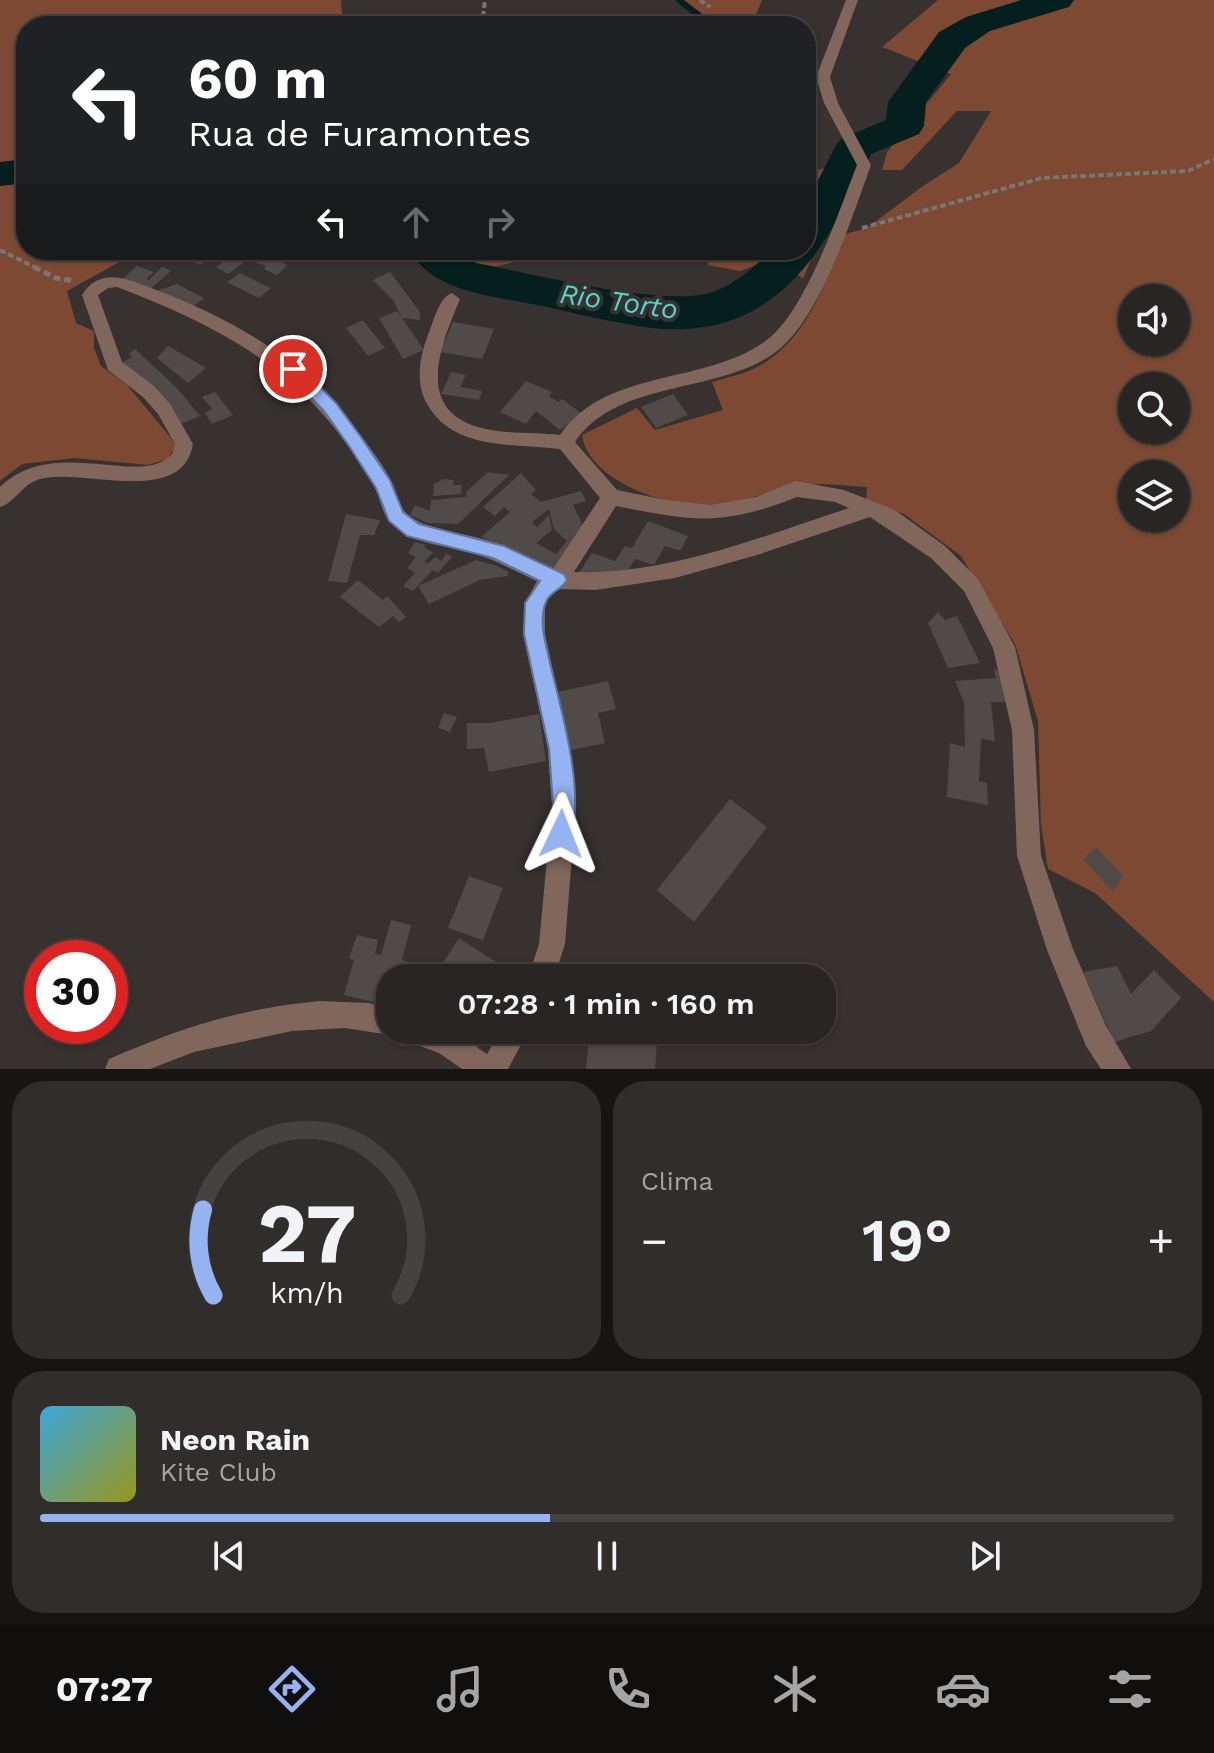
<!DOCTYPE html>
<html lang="pt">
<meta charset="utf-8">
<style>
:root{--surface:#292523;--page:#312d2b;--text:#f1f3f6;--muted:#a5a5a6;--line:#454241;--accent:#95b2f1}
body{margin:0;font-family:"Work Sans",sans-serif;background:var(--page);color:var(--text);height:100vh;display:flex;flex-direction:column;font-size:30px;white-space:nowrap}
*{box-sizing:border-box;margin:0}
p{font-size:26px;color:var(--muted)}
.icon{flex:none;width:44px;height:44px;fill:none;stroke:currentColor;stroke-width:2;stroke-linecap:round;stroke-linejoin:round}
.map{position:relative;height:1069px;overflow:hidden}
.details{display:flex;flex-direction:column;gap:12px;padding:12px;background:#171413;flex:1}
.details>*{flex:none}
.hud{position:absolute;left:16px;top:16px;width:800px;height:244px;border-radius:32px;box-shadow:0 2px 6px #0004,0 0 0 2px var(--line);background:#202124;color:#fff;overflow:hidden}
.fabs{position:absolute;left:1118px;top:284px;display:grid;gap:16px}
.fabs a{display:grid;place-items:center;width:72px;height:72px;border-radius:50%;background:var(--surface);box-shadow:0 2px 6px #0004,0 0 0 2px var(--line);font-size:40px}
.speed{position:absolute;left:24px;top:940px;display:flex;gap:16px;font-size:40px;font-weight:700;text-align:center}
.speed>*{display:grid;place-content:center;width:104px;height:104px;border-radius:50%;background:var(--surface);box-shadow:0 2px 6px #0004,0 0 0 2px var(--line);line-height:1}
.speed .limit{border:12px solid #d22;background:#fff;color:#111}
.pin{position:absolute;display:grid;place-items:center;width:68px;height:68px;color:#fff;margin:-34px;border:4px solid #fff;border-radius:50%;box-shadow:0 2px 8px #0007}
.me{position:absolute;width:88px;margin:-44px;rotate:2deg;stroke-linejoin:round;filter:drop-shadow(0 0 6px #0008)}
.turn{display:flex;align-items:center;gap:28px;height:168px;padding:0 40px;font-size:36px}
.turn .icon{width:104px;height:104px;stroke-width:2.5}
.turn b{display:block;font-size:56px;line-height:68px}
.lanes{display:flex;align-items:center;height:76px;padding:0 40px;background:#0003;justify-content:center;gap:40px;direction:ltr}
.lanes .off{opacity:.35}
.big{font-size:60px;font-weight:600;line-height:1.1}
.details .tile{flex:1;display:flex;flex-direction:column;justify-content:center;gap:12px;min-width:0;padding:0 28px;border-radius:32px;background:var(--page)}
.details .dial{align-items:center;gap:0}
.dial svg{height:208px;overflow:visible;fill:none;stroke:var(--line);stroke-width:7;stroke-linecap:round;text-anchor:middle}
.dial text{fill:var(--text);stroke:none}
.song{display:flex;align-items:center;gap:24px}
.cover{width:96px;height:96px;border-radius:12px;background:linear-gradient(135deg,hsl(200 70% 55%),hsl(60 70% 35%))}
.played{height:8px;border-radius:4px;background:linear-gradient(90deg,var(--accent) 45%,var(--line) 45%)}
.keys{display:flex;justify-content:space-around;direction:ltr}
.heat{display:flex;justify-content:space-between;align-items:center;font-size:44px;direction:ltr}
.details .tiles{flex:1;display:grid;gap:12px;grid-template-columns:1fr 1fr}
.tile:last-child{grid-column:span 2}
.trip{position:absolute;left:376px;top:964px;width:460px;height:80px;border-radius:32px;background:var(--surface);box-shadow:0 2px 6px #0004,0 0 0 2px var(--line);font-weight:600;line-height:80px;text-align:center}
.menu{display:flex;height:128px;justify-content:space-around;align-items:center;background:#100f0e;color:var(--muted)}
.menu .icon{width:56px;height:56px}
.menu .selected{color:var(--accent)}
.menu b{font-size:36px;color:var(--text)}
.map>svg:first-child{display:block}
</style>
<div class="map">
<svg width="1214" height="1069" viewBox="0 0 1214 1069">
<rect width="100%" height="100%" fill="#37312f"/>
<g fill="#7d4933" fill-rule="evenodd">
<path d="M0,0H341L343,26H26V169L0,172Z"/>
<path d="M682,0H762L751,26H716Z"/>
<path d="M938,0H1214V1002L1095,893L1048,869L1041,825L1038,721L1015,644L961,556L904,514L866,500L867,487C846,486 821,482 800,485C768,489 739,506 705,506C664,506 588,480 582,435L637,408L655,430L723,410L712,382C727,377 746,374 759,366C809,338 824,283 845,234L867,228L923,186L959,163L991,111H957L902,170H882L887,152L951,74L882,47ZM1132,298H1176V342H1132ZM1132,386H1176V430H1132ZM1132,474H1176V518H1132Z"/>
<path d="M836,165L853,172L825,226L803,279L777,257L740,271L708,265V259L606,258L570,250H806V173Z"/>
<path d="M26,178V250H141L67,291L76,323L94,331V348L101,366L127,385L176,444L168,459L148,465L75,458L22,464L0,481V181Z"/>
<path d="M435,250H538L529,259L465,273Z"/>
</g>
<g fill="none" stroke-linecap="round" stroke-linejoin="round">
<path stroke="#041f1d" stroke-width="6" d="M679,0L713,26"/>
<g fill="#041f1d" fill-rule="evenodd">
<path d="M1021,0H1074L1069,7L990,31L965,48L926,102L924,126L919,134L871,154C826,250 776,341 652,328C612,323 572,312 532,304C488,295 435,292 408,250H459L476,263C530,273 672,311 718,290C739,281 756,265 772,250H806V204L835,147L841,139L886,120L888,102L939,32L966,17Z"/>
<path d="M26,159V183L0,186V162Z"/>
</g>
</g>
<g fill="#504a48" fill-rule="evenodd">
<path d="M195,250H217L200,265L184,259Z"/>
<path d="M222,250L244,258L253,250L288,265L277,275L264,269L266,266L247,260L228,274L216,267L222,263L212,258Z"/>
<path d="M137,266L154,272L146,279L149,280L162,267L171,271L149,290L121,280Z"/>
<path d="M390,272L420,312V320L402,318L424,350L403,359L379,318L397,311L402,318L393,300L373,280Z"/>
<path d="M240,273L256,281L271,288L259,298L227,282Z"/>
<path d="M177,284L204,298L193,307L157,291Z"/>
<path d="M363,320L385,348L368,356L346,328Z"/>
<path d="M453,322L494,329L482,359L440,352Z"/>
<path d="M168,346L182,354L206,368L188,383L157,358Z"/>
<path d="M135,349L177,388L200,416L181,424L122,363L132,357L129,354Z"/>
<path d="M451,372L466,375L460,387L482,391L479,400L441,394Z"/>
<path d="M526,381L552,392L549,396L558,402L562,399L582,414L560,430L536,411L526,424L500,412Z"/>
<path d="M215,392L233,415L212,424L205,413L212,409L202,397Z"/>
<path d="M673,394L688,415L656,428L641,407Z"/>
<path d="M488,472L509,475L458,524L428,523L410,515L415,505L430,511L431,500L466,497V492Z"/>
<path d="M521,473L536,490L531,494L541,502L581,491L586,501L573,505L585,530L556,572L481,537L510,512L504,507L495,516L483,507ZM549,509L554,529L567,541L556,554L536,543L552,530L549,515L537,527L532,522Z"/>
<path d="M444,479L454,480L453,485H462L461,494L433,496L434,484Z"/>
<path d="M346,514L380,520L374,535H360L347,583L328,581Z"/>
<path d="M648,521L688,536L680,551L665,546L654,565L635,559L626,573H579L592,553L615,561L625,546L632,548Z"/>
<path d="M415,542L426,545L424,547L433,553L425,561L427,564L435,557L442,561L446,553L452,557L438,573L433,570L413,591L403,586L415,573L407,568L416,557L408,553Z"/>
<path d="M476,560L497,566L508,572L507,576L480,580L429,604L418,586Z"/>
<path d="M358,580L383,600L387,596L406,617L399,622L393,616L379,627L340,597Z"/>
<path d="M938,612L945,620L957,616L980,663L948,668L928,623Z"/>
<path d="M1003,669L1011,702H991L995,741L981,739L979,781L987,783L988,805L947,797L950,743L965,747L964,702L955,681L996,678L994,670Z"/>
<path d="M608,681L616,709L598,713L605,743L571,750L557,692Z"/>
<path d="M444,713L457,717L450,732L438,728Z"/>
<path d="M539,714L546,761L489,772L484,748L467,749V723H490Z"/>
<path d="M730,799L767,827L694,922L657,890Z"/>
<path d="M1096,847L1123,876L1113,892L1083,859Z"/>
<path d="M469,876L503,888L483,940L448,928Z"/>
<path d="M391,920L411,925L402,960L428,967L425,978H390V1006L344,995L354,960L349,958L357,935L378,940L375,954L381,955Z"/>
<path d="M459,938L521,978H441L443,974L438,971Z"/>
<path d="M1117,966L1131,994L1154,970L1181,998L1151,1031L1114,1042L1083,972Z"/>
<path d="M596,971L639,976V978H595Z"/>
<path d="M448,1030H489L477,1050Z"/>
<path d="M590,1030H658L655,1069H586Z"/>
</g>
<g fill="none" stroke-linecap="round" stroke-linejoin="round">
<g stroke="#7b7674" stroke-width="4" stroke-dasharray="6 3" stroke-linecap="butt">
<path d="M700,0L710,7"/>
<path d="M482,26L485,0"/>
<path d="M862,228L1042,178L1188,171L1214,159"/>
<path d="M0,250L38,269"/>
</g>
<path stroke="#7b7674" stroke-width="5" stroke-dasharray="7 4" stroke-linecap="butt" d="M34,267L56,278L75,281"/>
<g fill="#80665b" fill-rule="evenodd">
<path d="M846,0H858L830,77L838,103L871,165C852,217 823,309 783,346C728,396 619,376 575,442L617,490L666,500L711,505L756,497L796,481L844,490L895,510L945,546L978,579L1015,647L1034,730L1041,856L1073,949L1106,1026L1131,1069H1101L1086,1046L1047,950L1017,856L1012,730L993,648L964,591L931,558L870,517L757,555L675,578L596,590L560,589L551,594L545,604V634L570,749L576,805L565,944L554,978H528L539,944L552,805L548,749L523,634L525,603L537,581C519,573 501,563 482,556C453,545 415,547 392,524C381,514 381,498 374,486C367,470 354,455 344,440C282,358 210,323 117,287L108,288L98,295L122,362L155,387L170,404L193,444C182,508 83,467 40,479C23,483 16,502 0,507V487C55,434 142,489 172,454L175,444L158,414L143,397L108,370L82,295C99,267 126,278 151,288C241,322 307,362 364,440C374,453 384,466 391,481C397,491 397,505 406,513C428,533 465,532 492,542C513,549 532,561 553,569L600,498L560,449C511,443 452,451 426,402C415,381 420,356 428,335C433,323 439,297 452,293L460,299C444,338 414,404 472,425C499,435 533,432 560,435C606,367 707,386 768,339C806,310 839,211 857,165L824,103L816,77ZM797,497L835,502L849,508C760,537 668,575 574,572L616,506C693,521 722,527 797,497Z"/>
<path d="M319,1001L369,1003L390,1009V1030H400L390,1035L345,1028L292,1031L194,1052L150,1069H105L109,1059C183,1027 238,1009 319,1001Z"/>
<path d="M401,1030H451L487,1054L501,1030H529L508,1069H462L439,1053L404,1040Z"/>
</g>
</g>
<path fill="#95b2f1" stroke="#61749d" stroke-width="2" d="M293,363L298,365L336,403L361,437L390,480L403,512L419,524L504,546L564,574L567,580C562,590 550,591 546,602C538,620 546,645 550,663C561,709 587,798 569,841L561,844L553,841L550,834L553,805L549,749L524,634L525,603L540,581L493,558L407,536L389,521L376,488L349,446L324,411L287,373V365Z"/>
<g text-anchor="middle" stroke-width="8" stroke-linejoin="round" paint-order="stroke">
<g font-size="28" font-style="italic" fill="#54d6cd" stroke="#37312f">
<text transform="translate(619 301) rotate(8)" y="10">Rio Torto</text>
</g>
</g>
</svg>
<div class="fabs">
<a><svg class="icon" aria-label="sound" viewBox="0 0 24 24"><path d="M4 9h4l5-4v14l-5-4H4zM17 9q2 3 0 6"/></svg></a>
<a><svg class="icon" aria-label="search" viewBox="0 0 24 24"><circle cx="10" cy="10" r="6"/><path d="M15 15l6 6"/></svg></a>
<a><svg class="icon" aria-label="layers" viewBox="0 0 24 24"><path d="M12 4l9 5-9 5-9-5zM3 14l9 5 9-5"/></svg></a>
</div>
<div class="speed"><div class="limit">30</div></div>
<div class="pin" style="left:293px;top:369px;background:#d93025"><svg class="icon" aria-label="arrive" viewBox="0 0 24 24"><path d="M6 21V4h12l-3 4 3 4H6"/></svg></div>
<svg class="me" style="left:561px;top:834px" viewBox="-20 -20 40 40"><path d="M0-17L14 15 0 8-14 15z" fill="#95b2f1" stroke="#fff" stroke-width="4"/></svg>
<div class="trip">07:28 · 1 min · 160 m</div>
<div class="hud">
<div class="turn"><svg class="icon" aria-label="left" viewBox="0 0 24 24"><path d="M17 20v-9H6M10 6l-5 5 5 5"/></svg><div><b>60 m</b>Rua de Furamontes</div></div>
<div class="lanes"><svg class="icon" aria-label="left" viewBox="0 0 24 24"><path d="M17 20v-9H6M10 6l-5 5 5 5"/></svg><svg class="icon off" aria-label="ahead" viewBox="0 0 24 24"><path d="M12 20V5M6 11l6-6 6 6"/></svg><svg class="icon off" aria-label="right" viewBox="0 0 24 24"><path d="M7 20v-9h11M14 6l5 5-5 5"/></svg></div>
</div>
</div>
<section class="details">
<div class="tiles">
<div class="tile dial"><svg viewBox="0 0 100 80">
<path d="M14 69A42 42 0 1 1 86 69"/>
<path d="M14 69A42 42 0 0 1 10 36" stroke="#95b2f1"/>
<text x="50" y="56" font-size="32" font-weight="700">27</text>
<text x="50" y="72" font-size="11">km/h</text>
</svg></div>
<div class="tile"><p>Clima</p>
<div class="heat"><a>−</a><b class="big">19°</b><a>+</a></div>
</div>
<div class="tile">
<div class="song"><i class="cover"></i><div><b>Neon Rain</b><p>Kite Club</p></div></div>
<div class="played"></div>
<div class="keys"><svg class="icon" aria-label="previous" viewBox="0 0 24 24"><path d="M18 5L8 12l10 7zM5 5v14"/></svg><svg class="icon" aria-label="pause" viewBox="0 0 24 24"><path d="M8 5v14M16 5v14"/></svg><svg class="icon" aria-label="next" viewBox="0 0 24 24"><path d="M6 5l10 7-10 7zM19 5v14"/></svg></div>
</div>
</div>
</section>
<nav class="menu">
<b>07:27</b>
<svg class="icon selected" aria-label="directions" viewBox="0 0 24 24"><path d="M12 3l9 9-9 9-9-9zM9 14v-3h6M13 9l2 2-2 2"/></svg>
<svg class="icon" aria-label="music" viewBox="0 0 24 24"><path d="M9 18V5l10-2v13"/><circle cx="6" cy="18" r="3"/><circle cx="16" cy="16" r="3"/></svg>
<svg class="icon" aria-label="phone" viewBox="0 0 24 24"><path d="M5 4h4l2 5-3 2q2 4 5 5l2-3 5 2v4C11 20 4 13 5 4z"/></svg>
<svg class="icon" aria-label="climate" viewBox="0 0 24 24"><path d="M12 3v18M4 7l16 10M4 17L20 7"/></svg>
<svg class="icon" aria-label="car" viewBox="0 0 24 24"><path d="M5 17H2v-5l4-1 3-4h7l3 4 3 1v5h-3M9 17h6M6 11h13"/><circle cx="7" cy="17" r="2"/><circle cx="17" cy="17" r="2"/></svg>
<svg class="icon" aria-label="filters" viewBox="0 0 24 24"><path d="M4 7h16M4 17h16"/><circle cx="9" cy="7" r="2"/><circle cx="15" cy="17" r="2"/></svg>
</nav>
